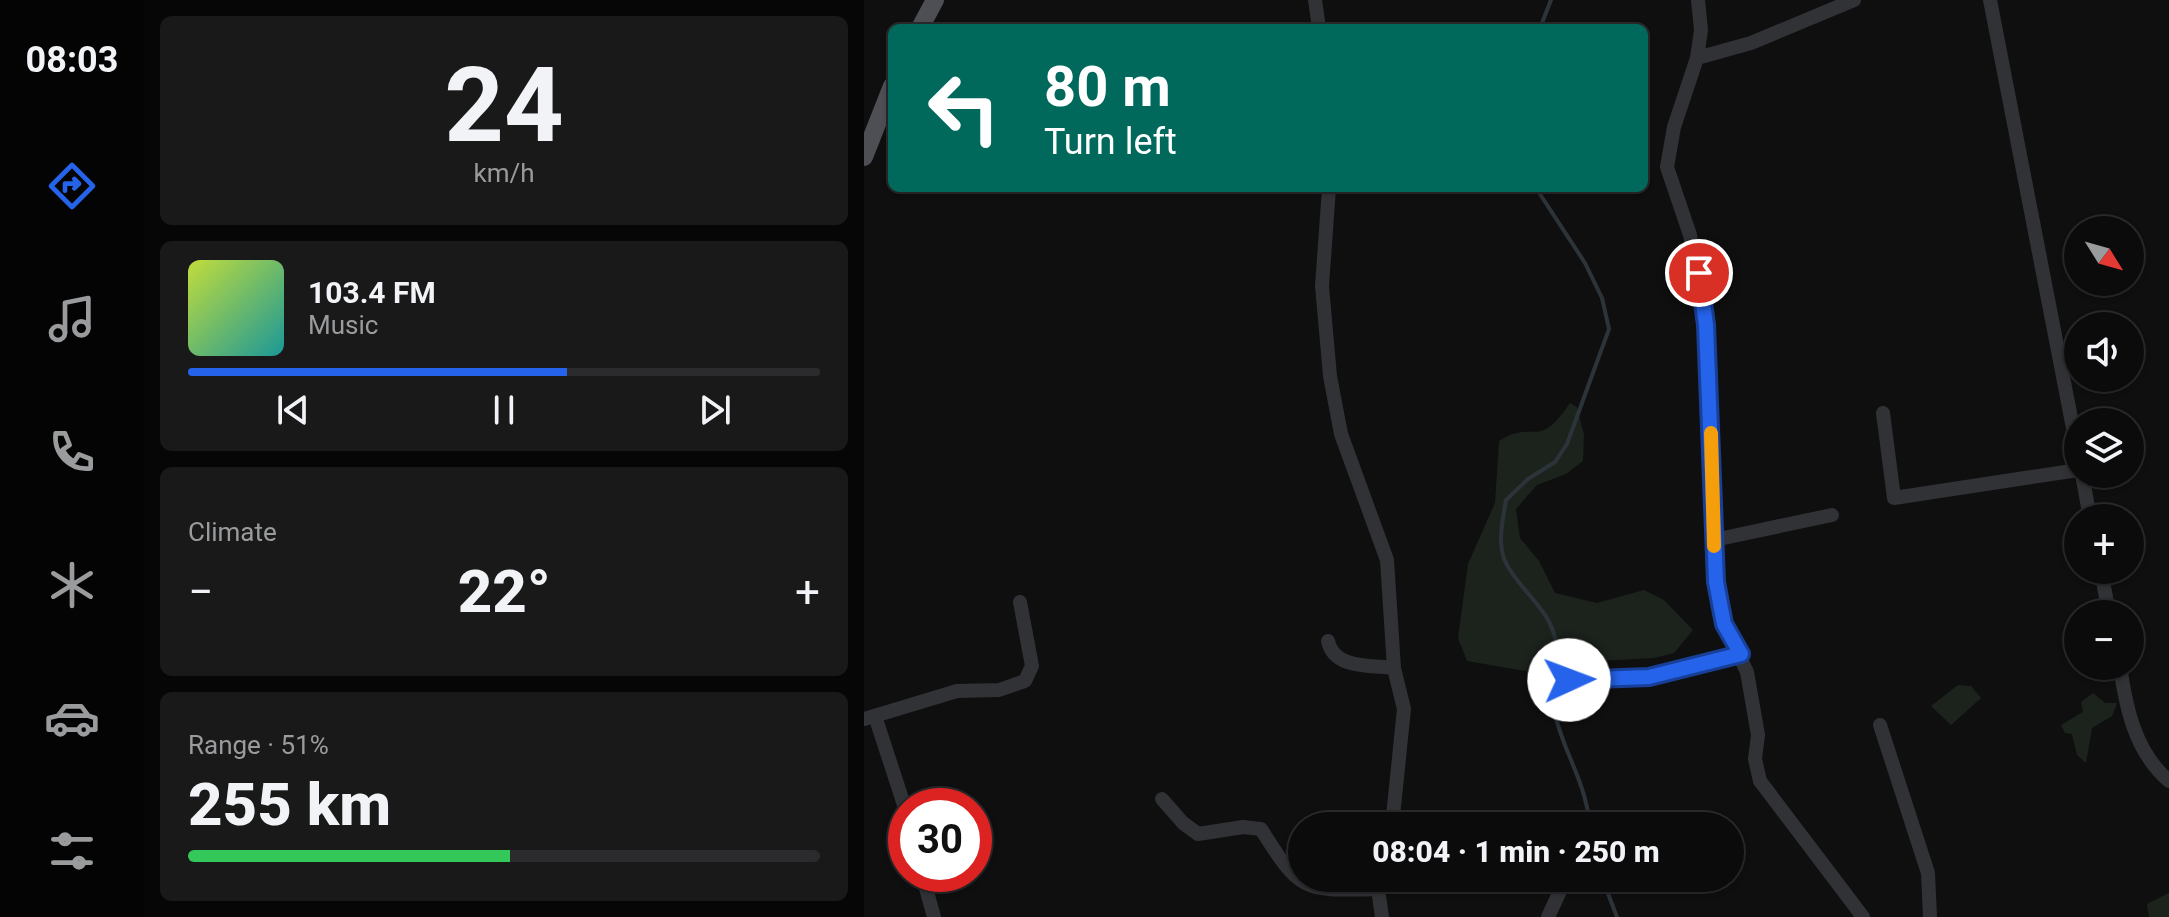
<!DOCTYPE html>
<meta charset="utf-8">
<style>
:root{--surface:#0b0b0c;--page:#19191a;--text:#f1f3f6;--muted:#9a9b9d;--line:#2b2b2d;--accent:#2563eb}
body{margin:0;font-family:Roboto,sans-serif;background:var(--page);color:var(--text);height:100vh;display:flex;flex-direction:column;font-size:30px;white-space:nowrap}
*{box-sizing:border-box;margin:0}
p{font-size:26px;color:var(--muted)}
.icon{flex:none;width:44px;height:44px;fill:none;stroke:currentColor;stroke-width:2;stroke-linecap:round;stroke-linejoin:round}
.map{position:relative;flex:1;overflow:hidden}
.drawer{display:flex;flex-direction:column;gap:16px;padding:16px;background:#060607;width:720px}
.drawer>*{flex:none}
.banner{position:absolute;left:24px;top:24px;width:760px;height:168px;border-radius:12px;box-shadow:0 2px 6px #0004,0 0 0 2px var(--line);background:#00695c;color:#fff;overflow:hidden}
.needle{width:52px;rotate:127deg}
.controls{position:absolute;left:1200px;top:216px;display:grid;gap:16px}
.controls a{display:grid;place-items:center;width:80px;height:80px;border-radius:50%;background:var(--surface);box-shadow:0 2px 6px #0004,0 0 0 2px var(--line);font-size:40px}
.speed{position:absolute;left:24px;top:788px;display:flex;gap:16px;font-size:40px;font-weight:700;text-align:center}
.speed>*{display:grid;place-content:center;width:104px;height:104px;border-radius:50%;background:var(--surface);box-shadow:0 2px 6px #0004,0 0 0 2px var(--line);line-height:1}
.speed .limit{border:12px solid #d22;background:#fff;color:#111}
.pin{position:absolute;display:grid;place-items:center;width:68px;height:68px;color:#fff;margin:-34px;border:4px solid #fff;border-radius:50%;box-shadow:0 2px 8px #0007}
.me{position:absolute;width:88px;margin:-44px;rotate:88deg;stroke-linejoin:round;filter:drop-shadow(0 0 6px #0008)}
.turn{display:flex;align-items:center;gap:28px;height:168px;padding:0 24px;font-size:36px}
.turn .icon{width:104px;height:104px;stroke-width:2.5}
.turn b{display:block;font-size:56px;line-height:68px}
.big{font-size:60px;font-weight:800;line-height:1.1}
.drawer .card{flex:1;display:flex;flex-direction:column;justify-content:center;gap:12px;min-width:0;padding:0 28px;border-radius:12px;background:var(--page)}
.drawer .dial{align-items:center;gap:0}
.dial b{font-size:104px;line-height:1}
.song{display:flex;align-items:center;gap:24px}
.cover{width:96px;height:96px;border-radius:12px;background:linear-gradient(135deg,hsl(70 70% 55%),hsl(180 70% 35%))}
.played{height:8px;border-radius:4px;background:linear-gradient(90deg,var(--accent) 60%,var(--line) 60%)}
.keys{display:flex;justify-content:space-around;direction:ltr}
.heat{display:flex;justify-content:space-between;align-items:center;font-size:44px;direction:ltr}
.charge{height:12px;border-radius:6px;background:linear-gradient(90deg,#34c759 51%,var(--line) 0)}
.trip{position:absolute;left:424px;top:812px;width:456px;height:80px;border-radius:40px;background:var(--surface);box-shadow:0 2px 6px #0004,0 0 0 2px var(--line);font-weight:800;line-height:80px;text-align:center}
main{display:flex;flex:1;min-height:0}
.tab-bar{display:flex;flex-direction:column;width:144px;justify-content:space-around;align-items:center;background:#040405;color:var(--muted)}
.tab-bar .icon{width:56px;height:56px}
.tab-bar .current{color:var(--accent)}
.tab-bar b{font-size:36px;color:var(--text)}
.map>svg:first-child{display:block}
</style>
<main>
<nav class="tab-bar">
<b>08:03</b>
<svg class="icon current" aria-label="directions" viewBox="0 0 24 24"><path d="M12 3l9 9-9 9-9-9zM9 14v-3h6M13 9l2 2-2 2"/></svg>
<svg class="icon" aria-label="music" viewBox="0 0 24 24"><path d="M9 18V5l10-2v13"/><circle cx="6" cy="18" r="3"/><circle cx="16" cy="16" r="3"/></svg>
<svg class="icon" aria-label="phone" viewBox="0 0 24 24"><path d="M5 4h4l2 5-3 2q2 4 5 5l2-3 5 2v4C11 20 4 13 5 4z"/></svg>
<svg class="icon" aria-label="climate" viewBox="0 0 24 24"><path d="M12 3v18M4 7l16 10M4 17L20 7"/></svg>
<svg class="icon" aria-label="car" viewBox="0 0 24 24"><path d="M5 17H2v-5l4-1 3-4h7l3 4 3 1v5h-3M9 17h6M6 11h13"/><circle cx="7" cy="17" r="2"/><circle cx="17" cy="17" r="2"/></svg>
<svg class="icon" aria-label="filters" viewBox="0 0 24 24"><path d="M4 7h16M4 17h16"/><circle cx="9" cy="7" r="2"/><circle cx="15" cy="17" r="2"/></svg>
</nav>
<section class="drawer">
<div class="card dial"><b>24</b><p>km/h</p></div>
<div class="card">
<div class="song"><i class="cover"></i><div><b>103.4 FM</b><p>Music</p></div></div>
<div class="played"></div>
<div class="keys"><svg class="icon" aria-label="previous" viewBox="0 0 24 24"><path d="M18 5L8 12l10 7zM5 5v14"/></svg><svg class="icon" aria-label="pause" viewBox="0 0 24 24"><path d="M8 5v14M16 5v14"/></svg><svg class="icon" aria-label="next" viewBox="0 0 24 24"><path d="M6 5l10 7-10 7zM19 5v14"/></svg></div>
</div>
<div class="card"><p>Climate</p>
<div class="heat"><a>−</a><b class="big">22°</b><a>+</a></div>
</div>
<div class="card"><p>Range · 51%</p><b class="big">255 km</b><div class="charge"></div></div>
</section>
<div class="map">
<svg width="1305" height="917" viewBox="0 0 1305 917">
<rect width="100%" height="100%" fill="#0f0f10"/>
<g fill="#1c231d">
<path d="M706,403L713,407L720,435L719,461L702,474L673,485L652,509L656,538L675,561L691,593L733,603L780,590L800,600L829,630L810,653L790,658L735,661L715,658L661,671L603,661L594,638L604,564L631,503L635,441C672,418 673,452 706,403Z"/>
<path d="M1094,685L1107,686L1117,698L1087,725L1067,706Z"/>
<path d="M1229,693L1241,703H1253L1248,716L1228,728L1222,763L1213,755L1208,734L1201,733L1197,725L1219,712L1217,702Z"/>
<path d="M1305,893V917H1285L1283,904Z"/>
</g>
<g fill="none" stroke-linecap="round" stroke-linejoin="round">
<g stroke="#2c3439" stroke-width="4">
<path d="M676,28L687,0"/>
<path d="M672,188L721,263L738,298L745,329L703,444L691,462L664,479L642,500C639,518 633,543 641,561C654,590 687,608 692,643C695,665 685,688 690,710C699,753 721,778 726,826"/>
<path d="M738,878L753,917"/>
</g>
<g stroke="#313235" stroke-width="14">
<path d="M451,0L455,28"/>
<path d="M834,0L837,30L833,58L810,127L803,167L826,235L842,325L852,582L860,624L883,672L894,735L891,759L896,781L999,917"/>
<path d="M1126,0L1214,454"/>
<path d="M833,58L887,43L990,0"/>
<path d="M465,188L458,286L466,376L477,434L523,560L530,668L540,709L528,826"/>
<path d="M1019,413L1030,498L1214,470"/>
<path d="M1218,474L1226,518"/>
<path d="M850,540L968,515"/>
<path d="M1237,570L1245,614"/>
<path d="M464,641C470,669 505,665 530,668"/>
<path d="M1256,666C1262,708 1271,752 1305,781"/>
<path d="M705,680L785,677L877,654"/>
<path d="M11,716L42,811"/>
<path d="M0,719L93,691L135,690L161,681L168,666L156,602"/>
<path d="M1016,725L1064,873L1066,917"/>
<path d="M298,799L319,823L334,834L379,827L397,829C437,893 440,891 514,889"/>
<path d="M58,874L70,917"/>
<path d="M517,878L514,889L518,917"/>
<path d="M684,917L702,878"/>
</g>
<g stroke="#4d4f54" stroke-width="18">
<path d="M56,28L71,0"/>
<path d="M0,157L28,86"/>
</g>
</g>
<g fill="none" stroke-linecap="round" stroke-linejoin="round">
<defs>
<path id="route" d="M705,680L785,677L877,654L860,624L852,582L842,325L835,273"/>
</defs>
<use href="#route" stroke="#184099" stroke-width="20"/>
<use href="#route" stroke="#2563eb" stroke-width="14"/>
<path stroke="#f59e0b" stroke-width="14" d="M847,433L850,546"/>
</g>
</svg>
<div class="controls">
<a><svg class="needle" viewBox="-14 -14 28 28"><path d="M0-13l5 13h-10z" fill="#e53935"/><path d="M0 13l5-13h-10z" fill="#9a9b9d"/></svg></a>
<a><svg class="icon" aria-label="sound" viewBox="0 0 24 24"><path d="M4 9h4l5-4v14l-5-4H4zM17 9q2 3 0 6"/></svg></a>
<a><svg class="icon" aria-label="layers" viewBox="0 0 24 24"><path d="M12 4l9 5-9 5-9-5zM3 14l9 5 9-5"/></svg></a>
<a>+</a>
<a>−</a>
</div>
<div class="speed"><div class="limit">30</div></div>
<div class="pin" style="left:835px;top:273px;background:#d93025"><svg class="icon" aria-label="arrive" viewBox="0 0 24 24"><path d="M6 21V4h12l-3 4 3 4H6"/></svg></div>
<svg class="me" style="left:705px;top:680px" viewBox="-20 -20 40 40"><circle r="19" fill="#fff"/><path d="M0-13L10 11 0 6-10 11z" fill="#2563eb"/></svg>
<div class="trip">08:04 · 1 min · 250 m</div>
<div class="banner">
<div class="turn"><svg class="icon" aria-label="left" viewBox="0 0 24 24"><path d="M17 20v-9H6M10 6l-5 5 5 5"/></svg><div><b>80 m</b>Turn left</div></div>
</div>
</div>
</main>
